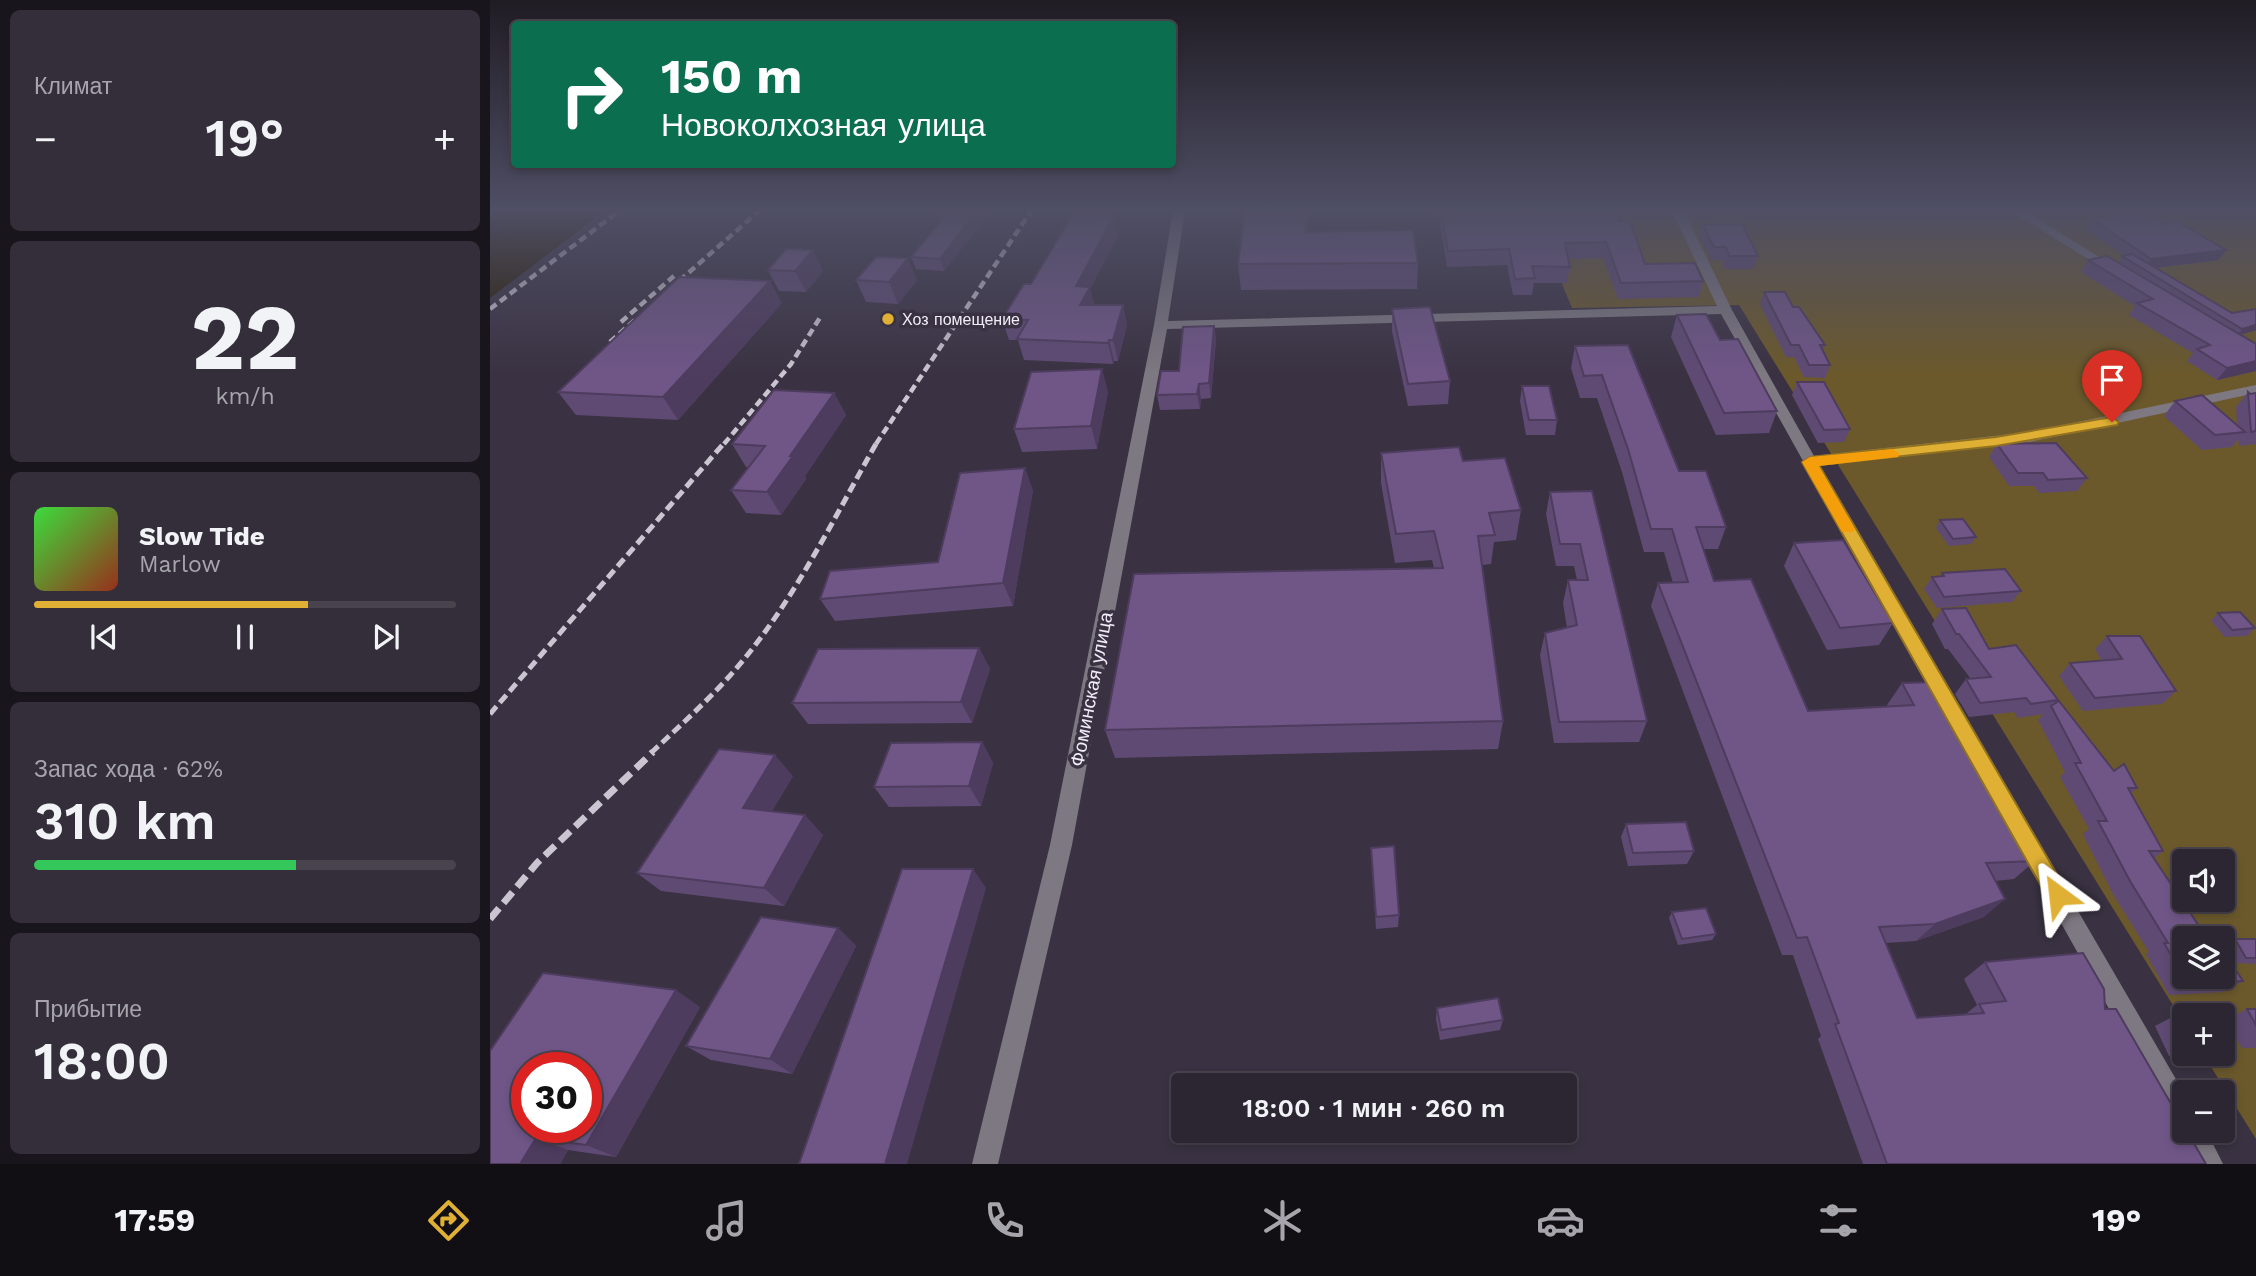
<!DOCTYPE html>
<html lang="ru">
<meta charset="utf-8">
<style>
:root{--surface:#2c2632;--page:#342e3a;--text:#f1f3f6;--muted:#a6a5ac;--line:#48434d;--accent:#dfb034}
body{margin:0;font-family:"Work Sans",sans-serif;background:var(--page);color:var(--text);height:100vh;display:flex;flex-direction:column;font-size:26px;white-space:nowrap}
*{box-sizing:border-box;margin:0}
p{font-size:23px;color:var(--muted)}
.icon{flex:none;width:38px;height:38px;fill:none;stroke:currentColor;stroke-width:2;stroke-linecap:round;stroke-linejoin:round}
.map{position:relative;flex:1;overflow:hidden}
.sheet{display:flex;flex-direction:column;gap:10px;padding:10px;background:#18151c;width:490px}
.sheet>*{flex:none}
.banner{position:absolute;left:21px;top:21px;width:665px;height:147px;border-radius:7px;box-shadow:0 4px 10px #0003,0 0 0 2px var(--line);background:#0b6e4f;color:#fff;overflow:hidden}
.tools{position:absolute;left:1682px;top:849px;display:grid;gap:14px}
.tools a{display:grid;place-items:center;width:63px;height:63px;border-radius:7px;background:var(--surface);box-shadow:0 4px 10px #0003,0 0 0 2px var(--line);font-size:35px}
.speed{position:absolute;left:21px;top:1052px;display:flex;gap:14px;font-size:35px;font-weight:700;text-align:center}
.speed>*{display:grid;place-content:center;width:91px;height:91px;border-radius:50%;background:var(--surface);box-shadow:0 4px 10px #0003,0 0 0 2px var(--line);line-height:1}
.speed .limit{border:10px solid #d22;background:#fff;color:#111}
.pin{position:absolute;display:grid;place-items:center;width:60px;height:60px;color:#fff;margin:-72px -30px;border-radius:50% 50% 50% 0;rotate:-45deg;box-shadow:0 0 7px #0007}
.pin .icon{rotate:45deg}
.me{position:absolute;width:77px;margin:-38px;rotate:330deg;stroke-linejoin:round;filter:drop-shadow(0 0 5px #0008)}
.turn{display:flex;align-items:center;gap:24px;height:147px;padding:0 35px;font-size:32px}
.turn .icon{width:91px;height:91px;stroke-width:2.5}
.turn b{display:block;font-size:49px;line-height:60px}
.big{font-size:52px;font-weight:600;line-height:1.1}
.sheet .tile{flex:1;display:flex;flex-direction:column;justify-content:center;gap:10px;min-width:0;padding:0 24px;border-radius:10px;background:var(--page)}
.sheet .dial{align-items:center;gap:0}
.dial b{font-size:91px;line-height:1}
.song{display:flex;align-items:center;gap:21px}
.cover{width:84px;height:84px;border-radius:10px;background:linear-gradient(135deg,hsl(120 70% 55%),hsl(10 70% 35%))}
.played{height:7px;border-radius:4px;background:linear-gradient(90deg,var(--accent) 65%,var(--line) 65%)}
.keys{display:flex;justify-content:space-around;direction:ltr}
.heat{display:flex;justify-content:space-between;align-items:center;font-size:38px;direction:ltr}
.charge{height:10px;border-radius:5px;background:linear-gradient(90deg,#34c759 62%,var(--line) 0)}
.trip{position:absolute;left:681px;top:1073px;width:406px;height:70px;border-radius:7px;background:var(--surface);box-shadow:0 4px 10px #0003,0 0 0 2px var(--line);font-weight:600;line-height:70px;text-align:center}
.tabs{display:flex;height:112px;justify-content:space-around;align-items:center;background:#120f14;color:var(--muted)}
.tabs .icon{width:49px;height:49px}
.tabs .active{color:var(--accent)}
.tabs b{font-size:32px;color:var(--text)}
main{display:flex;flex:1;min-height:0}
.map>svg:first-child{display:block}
</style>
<main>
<section class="sheet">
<div class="tile"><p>Климат</p>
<div class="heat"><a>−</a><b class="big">19°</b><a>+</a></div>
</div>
<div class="tile dial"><b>22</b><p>km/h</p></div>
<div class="tile">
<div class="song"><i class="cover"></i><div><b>Slow Tide</b><p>Marlow</p></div></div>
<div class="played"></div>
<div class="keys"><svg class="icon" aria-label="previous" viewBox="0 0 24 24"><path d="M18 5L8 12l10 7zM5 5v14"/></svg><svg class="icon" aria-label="pause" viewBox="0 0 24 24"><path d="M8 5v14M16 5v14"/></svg><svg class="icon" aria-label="next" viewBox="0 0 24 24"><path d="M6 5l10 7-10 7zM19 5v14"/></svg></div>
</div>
<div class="tile"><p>Запас хода · 62%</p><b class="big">310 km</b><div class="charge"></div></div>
<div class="tile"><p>Прибытие</p><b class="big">18:00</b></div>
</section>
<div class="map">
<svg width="1766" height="1164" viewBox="0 0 1766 1164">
<rect width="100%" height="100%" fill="#3a3242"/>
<path fill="#6b592c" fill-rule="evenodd" d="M1042,211H1766V1139L1713,1054H1732V1015H1694V1023L1249,305L1082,308ZM1694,861H1732V900H1694ZM1694,938H1732V976H1694Z"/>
<path fill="#271b00" d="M0,211H115L0,298Z"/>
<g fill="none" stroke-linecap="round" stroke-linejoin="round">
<g fill="#7d7881" fill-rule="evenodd">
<path d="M683,211H695L678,321L1227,306L1182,211H1194L1242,310L1324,456L1540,432L1766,385V393L1540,442L1329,466L1694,1093V1130H1716L1733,1164H1705L1688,1129L1685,1127L1231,314L677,329L582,845L508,1164H482L560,845L664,325Z"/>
<path d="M1521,211H1535L1632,271L1630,274H1622Z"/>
</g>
<g stroke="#cbc5d1" stroke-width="4.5" stroke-dasharray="8 4.5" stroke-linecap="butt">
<path d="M180,289L269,211"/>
<path d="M0,309L129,211"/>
<path d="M131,322L184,276"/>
<path d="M120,342L146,319"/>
<path d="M234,444L301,364L331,316"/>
<path d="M386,444L541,211"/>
</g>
<g stroke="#cbc5d1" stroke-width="5" stroke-dasharray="10 5" stroke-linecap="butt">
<path d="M0,714L235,442"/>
<path d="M161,753C195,721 230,690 259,653C308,592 348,511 387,442"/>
</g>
<path stroke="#cbc5d1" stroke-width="7" stroke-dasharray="14 7" stroke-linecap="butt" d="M0,919L47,863L163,752"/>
</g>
<g fill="#5f4a74">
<path d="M452,211H501L454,271L426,269L421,257L450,221L448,215Z"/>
<path d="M948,211H1128L1129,221L1155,264L1213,281L1209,297L1128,299L1113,258L1078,259L1080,267L1077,283H1044L1042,295H1023L1017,265L957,267Z"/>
<path d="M624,216L628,236L600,289L604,305H633L637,325L628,361H624L623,364L534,360L528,340H519L512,319L541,284Z"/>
<path d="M1602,219L1673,224L1729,260L1666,268L1766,330L1751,335L1766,344V371L1727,380L1697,361L1703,353L1639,315L1645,306L1591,272L1598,260L1628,263L1632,256H1635L1596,229Z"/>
<path d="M1213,225L1268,256L1263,269H1235L1232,260H1221L1210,237Z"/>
<path d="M818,232L928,263L927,289L751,290L748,264Z"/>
<path d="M323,250L333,271L316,292L289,291L278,270Z"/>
<path d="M366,280H427L408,304L376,302Z"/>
<path d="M1274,292L1303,307L1335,345L1333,351L1340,365L1335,378L1314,377L1304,357H1296L1270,304Z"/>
<path d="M292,303L188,420L86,415L68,392Z"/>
<path d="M902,309L960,381L958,404L918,406L902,331Z"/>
<path d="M1187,315L1230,340L1287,411L1279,433L1226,435L1181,337Z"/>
<path d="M724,326L726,340L721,398L711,399L710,409L670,410L667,395L689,371Z"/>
<path d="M1138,345L1189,471L1236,527L1228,549H1213L1224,581L1318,711L1398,706L1397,705L1412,683L1545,861L1524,879L1505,881L1494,917L1426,941L1396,943L1427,1018L1476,1014L1487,1005L1474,979L1495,962L1615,1009L1716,1164H1373L1328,1039L1331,1036L1303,955H1292L1161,606L1168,583H1183L1174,552H1154L1132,472L1107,398H1090L1081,368L1085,346Z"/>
<path d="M1307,382L1360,429L1354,442L1328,443L1302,395Z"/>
<path d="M1032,386L1067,420L1065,435H1036L1030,401Z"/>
<path d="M618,391L607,449L532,452L524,429Z"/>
<path d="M1758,392L1760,394L1766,393V444L1749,446L1748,439L1742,447L1712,450L1674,416L1685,401L1747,425L1746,407Z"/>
<path d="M344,393L356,415L315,476L316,479L291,515L256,513L241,490L259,467H256L242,444Z"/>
<path d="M1507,444L1597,478L1587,491L1549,493L1544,486H1519L1499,457Z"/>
<path d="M891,453L973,461L1031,510L1026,540L1004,542L1001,564L992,565L1013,721L1008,749L625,758L615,730L944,568L942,560L905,563L891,483Z"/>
<path d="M543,490L523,606L345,621L330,599L448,562Z"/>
<path d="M1102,491L1157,721L1149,742L1064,743L1050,655L1055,633L1077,628L1073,603L1078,580H1087L1084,566H1066L1056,514L1060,492Z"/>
<path d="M1450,520L1486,537L1481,544L1459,546L1446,528Z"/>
<path d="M1304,543L1403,623L1389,645L1337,650L1294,566Z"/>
<path d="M1452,573L1531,591L1522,602L1447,608L1434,589L1442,577H1450Z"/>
<path d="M1452,609L1499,649L1568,700L1565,704L1624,771L1647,788L1641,793L1673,851L1664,858L1717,938L1753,981L1733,992L1679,995L1656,954L1659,952L1623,894L1593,834L1599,829L1570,777L1575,772L1548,720L1553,714L1528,718L1524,712L1479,717L1465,694L1476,679H1481L1458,649H1455L1442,624Z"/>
<path d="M1728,613L1765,628L1757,636L1735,637L1721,621Z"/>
<path d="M1617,636L1686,691L1672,704L1593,711L1569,676L1580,663L1612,661L1605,649Z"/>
<path d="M489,648L500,669L482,723L318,724L302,703Z"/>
<path d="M492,742L503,763L491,806L399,807L384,787Z"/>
<path d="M303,776L282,811L333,835L294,906L171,891L147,873Z"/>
<path d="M1136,824L1204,851L1197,864L1138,866L1131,837Z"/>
<path d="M881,848L909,915L908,927L886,929Z"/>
<path d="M1182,912L1226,934L1222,940L1188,945L1179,918Z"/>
<path d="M348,928L366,946L302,1074L221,1060L196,1046Z"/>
<path d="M1745,939H1766V964L1746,963L1735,945Z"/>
<path d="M210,1007L126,1157L78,1150L70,1164H0Z"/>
<path d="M947,1008L1013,1020L1010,1030L950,1040L946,1019Z"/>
<path d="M1757,1009H1766V1048H1752L1736,1020Z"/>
<path d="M1684,1016H1694V1054H1722L1715,1057L1679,1056L1665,1026Z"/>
</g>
<g fill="#4e3c5e">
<path d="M487,211H501L454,271L450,259Z"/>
<path d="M817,211H819V213L817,258L816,232Z"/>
<path d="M624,216L628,236L600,289L605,308L595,326L586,286Z"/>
<path d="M323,250L333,271L316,292L305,271Z"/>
<path d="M1736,250L1729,260L1655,269L1661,259Z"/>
<path d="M418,258L427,280L408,304L399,282Z"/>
<path d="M280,281L292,303L188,420L173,397Z"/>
<path d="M633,305L637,325L628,361L623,340Z"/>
<path d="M1766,325V330L1747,336L1752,329Z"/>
<path d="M724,326L726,340L721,398L719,383Z"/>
<path d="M619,340L624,361L623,364L618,343Z"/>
<path d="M1766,361V371L1727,380L1737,368Z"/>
<path d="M612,369L618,391L607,449L601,426Z"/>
<path d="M709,384L711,399L710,409L707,394Z"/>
<path d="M344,393L356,415L315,476L316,479L291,515L277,492L300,456Z"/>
<path d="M535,468L543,490L523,606L513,583Z"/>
<path d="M489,648L500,669L482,723L471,702Z"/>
<path d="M492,742L503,763L491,806L479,786Z"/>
<path d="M285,755L303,776L272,828L253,808Z"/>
<path d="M315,815L333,835L294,906L274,888Z"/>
<path d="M483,869L496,888L417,1164H395Z"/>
<path d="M1515,899L1494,917L1426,941L1445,924Z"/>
<path d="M348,928L366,946L302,1074L280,1059Z"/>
<path d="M186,990L210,1007L126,1157L96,1145Z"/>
<path d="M46,1138L78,1150L70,1164H30Z"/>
</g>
<g fill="#6f5687" stroke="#4e3c5e" stroke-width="2" fill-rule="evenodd">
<path d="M452,211H487L450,259L421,257L455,216L448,215Z"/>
<path d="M755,211H817L816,232L923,230L928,263L748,264Z"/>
<path d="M951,211H1128L1129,221H1140L1155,264L1205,263L1213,281L1131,283L1116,242L1075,243L1080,267L1042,266L1045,278L1025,279L1019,249L958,251Z"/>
<path d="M1657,212L1673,224L1687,221L1736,250L1661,259L1602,219Z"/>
<path d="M583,214L624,216L586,286L600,287L590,305H633L623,340H619L618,343L527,339L538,320L512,319L534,284H541Z"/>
<path d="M1252,224L1268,256H1239L1236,247H1224L1213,225Z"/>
<path d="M296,249L323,250L305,271L278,270Z"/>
<path d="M1642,254L1742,313L1766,309V325L1752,329L1632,256Z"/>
<path d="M1617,256L1766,344V361L1737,368L1707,349L1720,345L1647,303L1663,299L1598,260Z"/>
<path d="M386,257L418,258L399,282L366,280Z"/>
<path d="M189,277L280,281L173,397L68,392Z"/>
<path d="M1274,292H1295L1303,307H1309L1335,345H1330L1340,365H1319L1309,345H1301Z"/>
<path d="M940,307L960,381L918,384L902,309Z"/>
<path d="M1216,314L1230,340L1248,339L1287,411L1234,413L1187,315Z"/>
<path d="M724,326L719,383L709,384L707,394L667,395L671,371H689L693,327Z"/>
<path d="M1138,345L1189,471H1216L1236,527H1206L1224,581L1261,579L1318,711L1424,705L1412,683L1446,682L1545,861L1496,863L1515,899L1445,924L1389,927L1427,1018L1494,1013L1489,1004L1516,1001L1495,962L1593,953L1614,989L1615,1009H1626L1694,1126V1130H1696L1716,1164H1397L1345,1024L1349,1023L1317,937L1307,938L1168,583L1198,582L1182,529H1161L1138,449L1112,375L1094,376L1085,346Z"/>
<path d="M612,369L601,426L524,429L541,372Z"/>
<path d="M1307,382H1334L1360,429L1334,430Z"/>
<path d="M1032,386H1059L1067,420H1039Z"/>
<path d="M284,390L344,393L300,456H303L277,492L241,490L275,446L242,444Z"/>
<path d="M1758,392L1760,394L1766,393V431L1761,432Z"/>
<path d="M1712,395L1755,432L1725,435L1685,401Z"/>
<path d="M1566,443L1597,478L1558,480L1553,473H1528L1507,444Z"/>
<path d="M969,447L973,461L1015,458L1031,510L999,513L1005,535L988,536L1013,721L615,730L644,574L953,568L944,531L906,534L891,453Z"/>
<path d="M535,468L513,583L330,599L340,571L448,562L470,473Z"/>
<path d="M1102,491L1157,721L1069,722L1055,633L1087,625L1078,580H1098L1090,544H1070L1060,492Z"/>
<path d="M1473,519L1486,537L1463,539L1450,520Z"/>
<path d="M1353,540L1403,623L1350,628L1304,543Z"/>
<path d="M1515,569L1531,591L1454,597L1442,577L1454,576L1452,573Z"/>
<path d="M1476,608L1499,649L1526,645L1568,700L1541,704L1536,698L1490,703L1476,679L1501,677L1469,634H1466L1452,609Z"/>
<path d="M1750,612L1765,628L1742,630L1728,613Z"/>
<path d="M1617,636H1650L1686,691L1605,698L1580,663L1632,659Z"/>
<path d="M489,648L471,702L302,703L328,649Z"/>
<path d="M1569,701L1624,771L1634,764L1647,788H1638L1673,851H1659L1717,938H1694V976H1732V949L1753,981L1698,984L1674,943H1678L1640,881L1608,821H1617L1585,763H1591L1561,706Z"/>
<path d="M492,742L479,786L384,787L401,743Z"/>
<path d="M229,749L285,755L253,808L315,815L274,888L147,873Z"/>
<path d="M1196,822L1204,851L1143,853L1136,824Z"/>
<path d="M904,846L909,915L886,917L881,848Z"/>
<path d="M412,869H483L395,1164H309Z"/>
<path d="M1216,908L1226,934L1192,939L1182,912Z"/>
<path d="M271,917L348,928L280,1059L196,1046Z"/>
<path d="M1745,939H1766V958H1756Z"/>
<path d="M53,973L186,990L96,1145L46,1138L30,1164H0V1051ZM37,1068H96V1127H37Z"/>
<path d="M1008,998L1013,1020L951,1030L947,1008Z"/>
<path d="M1757,1009H1766V1025Z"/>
<path d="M1684,1016H1694V1036Z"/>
</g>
<linearGradient id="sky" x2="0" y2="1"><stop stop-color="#201c24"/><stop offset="0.56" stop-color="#4f4f65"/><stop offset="1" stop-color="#4f4f65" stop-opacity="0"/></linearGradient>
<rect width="1766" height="374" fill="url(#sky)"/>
<path fill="#dfb034" stroke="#917222" stroke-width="2" d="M1622,417L1629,422L1627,425L1506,446L1329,465L1575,888L1578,895L1575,902L1568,905L1560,902L1312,462L1320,457L1506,437Z"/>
<path fill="#f59e0b" d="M1403,449L1410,454L1408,457L1329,466L1365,529L1363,532H1352L1312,462L1320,457Z"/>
<circle fill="#dfb034" stroke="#3a3242" stroke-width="2.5" cx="398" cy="319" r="7"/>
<g text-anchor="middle" stroke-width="7" stroke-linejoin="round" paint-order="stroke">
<g font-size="16" fill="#f1ecf7" stroke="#3a3242" text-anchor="start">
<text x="412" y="325">Хоз помещение</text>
</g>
<g font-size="19" fill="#f1ecf7" stroke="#3a3242">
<text transform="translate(601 689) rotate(-79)" y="7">Фоминская улица</text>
</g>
</g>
</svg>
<div class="tools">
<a><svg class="icon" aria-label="sound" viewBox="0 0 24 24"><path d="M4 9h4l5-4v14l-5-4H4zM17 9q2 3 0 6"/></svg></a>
<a><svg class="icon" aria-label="layers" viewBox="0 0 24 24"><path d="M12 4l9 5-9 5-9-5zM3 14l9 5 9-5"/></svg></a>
<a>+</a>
<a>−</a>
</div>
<div class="speed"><div class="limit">30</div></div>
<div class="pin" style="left:1622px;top:422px;background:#d93025"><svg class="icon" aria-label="arrive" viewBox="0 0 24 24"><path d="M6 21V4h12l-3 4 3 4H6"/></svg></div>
<svg class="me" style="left:1568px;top:895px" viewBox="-20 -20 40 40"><path d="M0-17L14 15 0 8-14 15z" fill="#dfb034" stroke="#fff" stroke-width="4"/></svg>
<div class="trip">18:00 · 1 мин · 260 m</div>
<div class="banner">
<div class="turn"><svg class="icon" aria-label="right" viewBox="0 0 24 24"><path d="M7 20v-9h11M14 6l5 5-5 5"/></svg><div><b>150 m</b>Новоколхозная улица</div></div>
</div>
</div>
</main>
<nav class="tabs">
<b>17:59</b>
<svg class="icon active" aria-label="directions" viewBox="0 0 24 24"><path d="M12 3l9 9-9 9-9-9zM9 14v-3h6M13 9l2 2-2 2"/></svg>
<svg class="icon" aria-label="music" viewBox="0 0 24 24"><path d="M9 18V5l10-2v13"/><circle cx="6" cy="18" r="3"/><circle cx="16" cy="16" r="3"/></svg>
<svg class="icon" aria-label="phone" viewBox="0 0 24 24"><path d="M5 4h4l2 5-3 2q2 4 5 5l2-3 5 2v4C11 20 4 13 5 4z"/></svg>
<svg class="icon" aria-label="climate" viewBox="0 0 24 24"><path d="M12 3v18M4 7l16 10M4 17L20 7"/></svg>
<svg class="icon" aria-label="car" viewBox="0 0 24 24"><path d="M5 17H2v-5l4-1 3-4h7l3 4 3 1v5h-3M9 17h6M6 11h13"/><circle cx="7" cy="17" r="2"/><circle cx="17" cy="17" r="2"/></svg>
<svg class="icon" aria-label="filters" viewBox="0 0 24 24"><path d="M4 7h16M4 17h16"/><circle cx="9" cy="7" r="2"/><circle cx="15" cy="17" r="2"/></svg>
<b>19°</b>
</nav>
